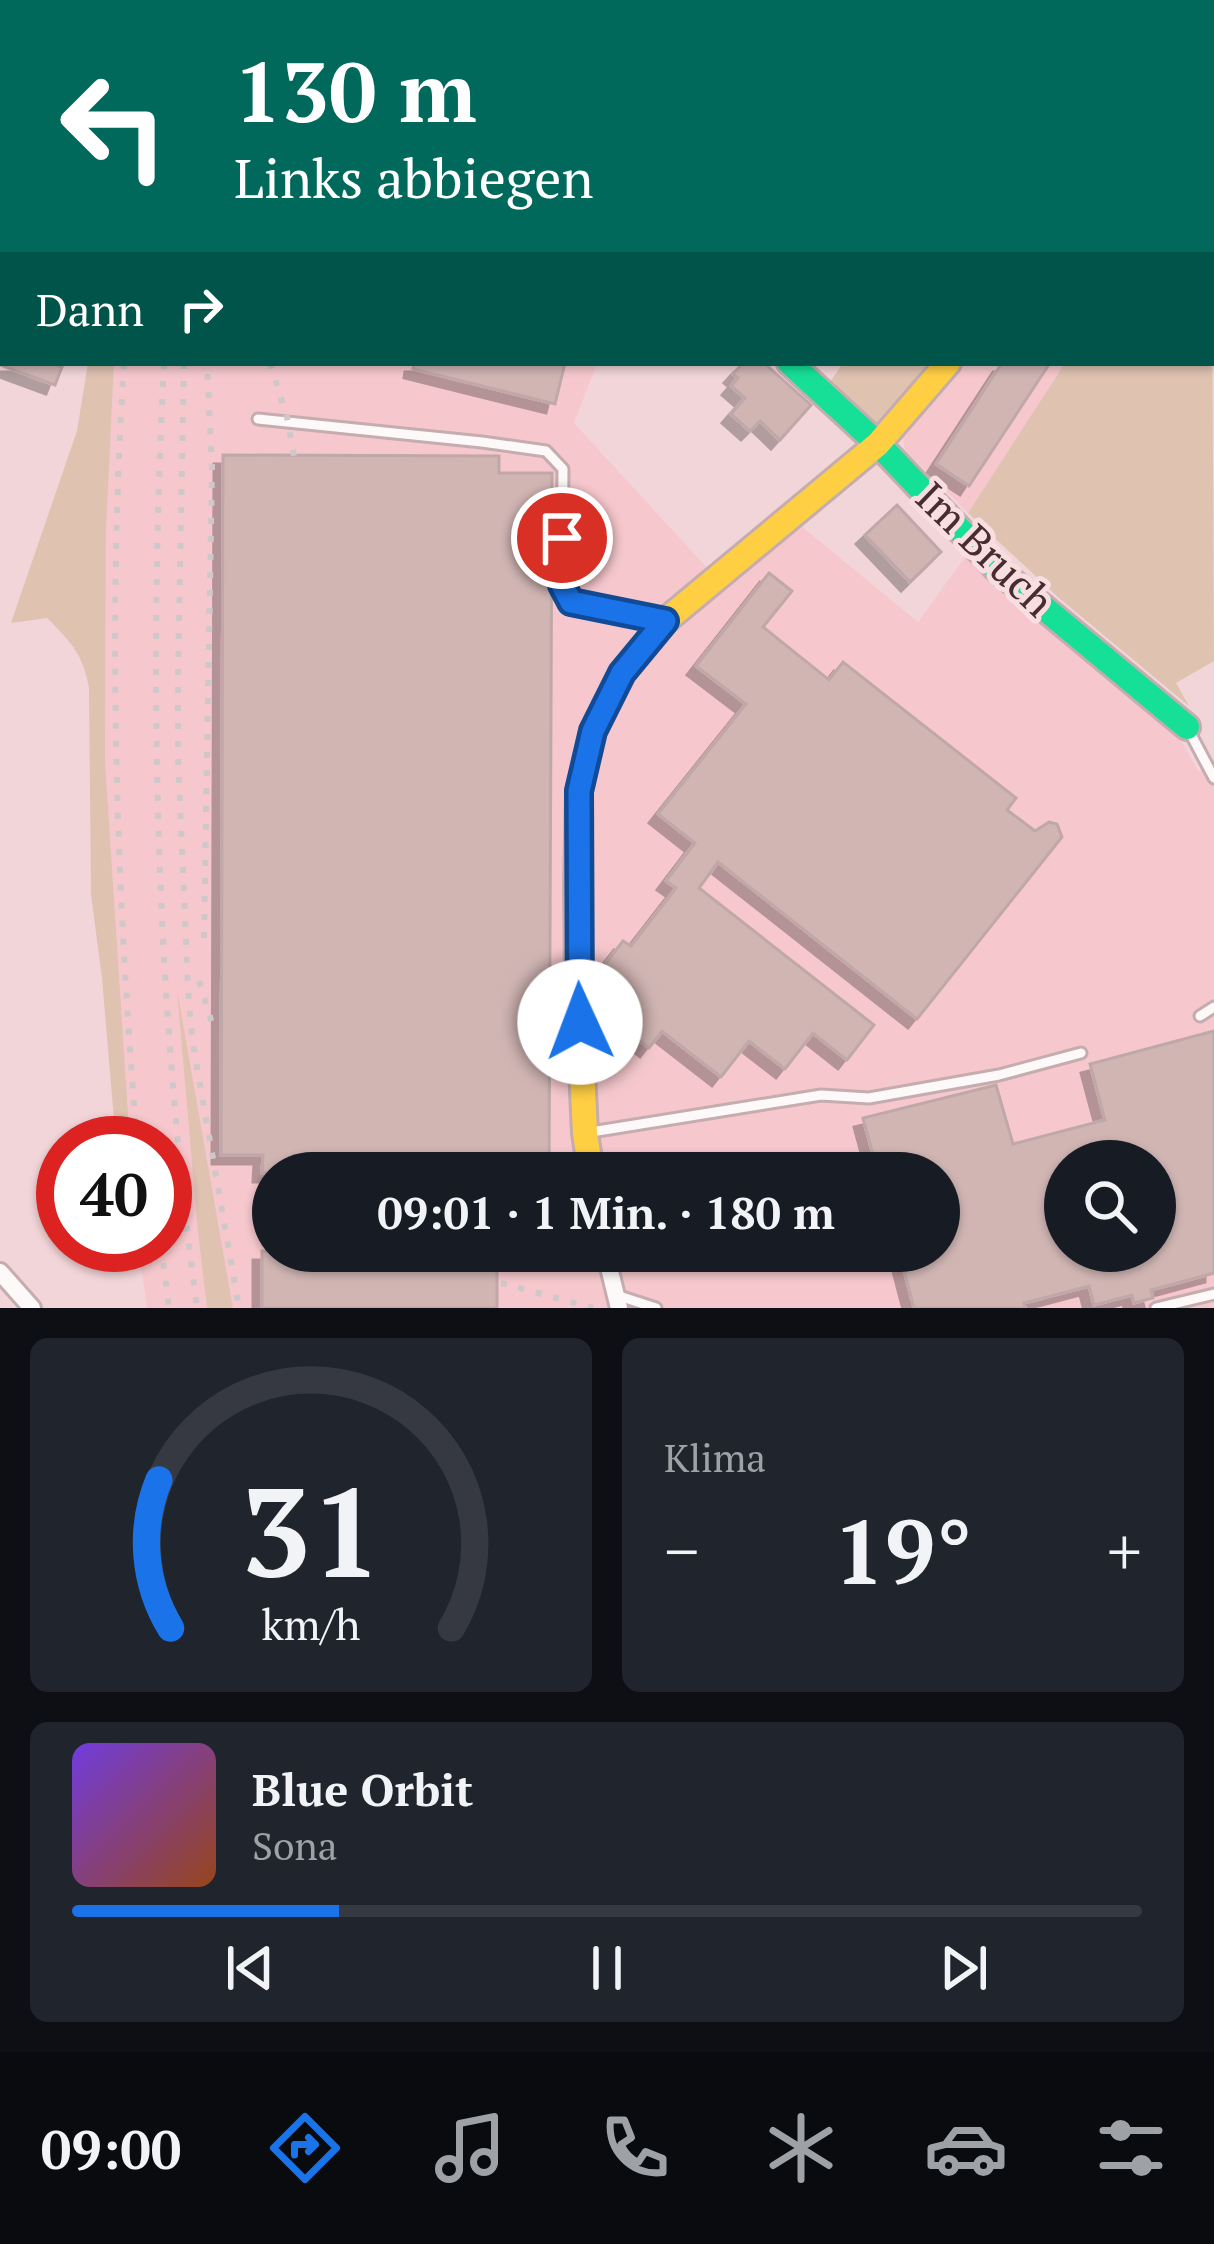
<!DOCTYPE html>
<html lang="de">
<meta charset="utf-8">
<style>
:root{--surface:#171b24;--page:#20242c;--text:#f1f3f6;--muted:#9ea1a6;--line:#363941;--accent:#1a73e8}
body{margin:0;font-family:"PT Serif",serif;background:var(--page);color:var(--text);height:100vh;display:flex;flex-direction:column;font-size:45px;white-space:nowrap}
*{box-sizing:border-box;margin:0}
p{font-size:39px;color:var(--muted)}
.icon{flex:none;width:66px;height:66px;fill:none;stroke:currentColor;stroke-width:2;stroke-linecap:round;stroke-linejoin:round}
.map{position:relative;height:1308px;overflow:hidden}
.details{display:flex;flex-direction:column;gap:30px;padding:30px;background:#0d0f14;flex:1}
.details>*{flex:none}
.banner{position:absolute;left:0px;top:0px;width:1215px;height:366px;box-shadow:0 3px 9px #0004;background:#00695c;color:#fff;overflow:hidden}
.fabs{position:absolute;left:1044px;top:1140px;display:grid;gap:24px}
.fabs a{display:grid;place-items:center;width:132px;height:132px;border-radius:50%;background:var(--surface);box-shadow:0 3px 9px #0004;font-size:60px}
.speed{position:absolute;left:36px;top:1116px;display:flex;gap:24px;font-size:60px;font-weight:700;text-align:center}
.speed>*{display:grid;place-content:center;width:156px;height:156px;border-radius:50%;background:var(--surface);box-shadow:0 3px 9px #0004;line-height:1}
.speed .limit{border:18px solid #d22;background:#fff;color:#111}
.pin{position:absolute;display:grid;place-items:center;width:102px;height:102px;color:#fff;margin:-51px;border:6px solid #fff;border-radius:50%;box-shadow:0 3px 12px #0007}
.me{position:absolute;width:132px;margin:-66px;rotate:358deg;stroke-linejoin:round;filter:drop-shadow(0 0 9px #0008)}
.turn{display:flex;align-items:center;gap:42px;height:252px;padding:0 36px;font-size:54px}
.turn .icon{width:156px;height:156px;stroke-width:2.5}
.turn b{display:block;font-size:84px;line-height:102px}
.then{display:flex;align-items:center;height:114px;padding:0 36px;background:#0003;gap:24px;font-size:45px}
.big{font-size:90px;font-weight:700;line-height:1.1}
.details .widget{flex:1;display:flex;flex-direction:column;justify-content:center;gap:18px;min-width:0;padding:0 42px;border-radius:18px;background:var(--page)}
.details .dial{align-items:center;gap:0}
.dial svg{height:312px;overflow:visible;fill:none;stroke:var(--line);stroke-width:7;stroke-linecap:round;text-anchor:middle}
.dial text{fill:var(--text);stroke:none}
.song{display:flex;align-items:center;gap:36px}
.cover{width:144px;height:144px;border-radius:18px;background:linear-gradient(135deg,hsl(260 70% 55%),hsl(20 70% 35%))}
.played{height:12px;border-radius:6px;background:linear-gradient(90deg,var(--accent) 25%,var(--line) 25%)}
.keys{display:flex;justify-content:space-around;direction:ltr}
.heat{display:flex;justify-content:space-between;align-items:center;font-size:66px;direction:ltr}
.details .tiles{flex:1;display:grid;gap:30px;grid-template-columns:1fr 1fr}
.widget:last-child{grid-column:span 2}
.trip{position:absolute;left:252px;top:1152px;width:708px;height:120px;border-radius:60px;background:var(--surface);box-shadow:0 3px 9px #0004;font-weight:700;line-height:120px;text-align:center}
.tab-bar{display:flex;height:192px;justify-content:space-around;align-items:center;background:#090b0e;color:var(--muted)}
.tab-bar .icon{width:84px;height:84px}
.tab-bar .current{color:var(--accent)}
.tab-bar b{font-size:54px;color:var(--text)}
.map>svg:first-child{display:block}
</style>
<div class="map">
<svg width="1214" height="1308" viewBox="0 0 1214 1308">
<defs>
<filter id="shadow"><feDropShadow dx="-9" dy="9" stdDeviation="0" flood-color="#0004"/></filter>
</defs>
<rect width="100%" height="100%" fill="#f2d5d8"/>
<g fill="#f6c8cd" fill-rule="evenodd">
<path d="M114,363H597L574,423L711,572L783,511L918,622L968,553L1175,730L1199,772L1214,759V1308H147L138,1245H165V1143H130L105,762L106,531ZM1065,1161H1155V1251H1065ZM273,1173H939V1251H273Z"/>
<path d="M959,363H1065L968,513L905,450L902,433Z"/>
</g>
<g fill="#dfc2b0">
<path d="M1212,278L1214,661L1176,683L1189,706L1059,598L968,513L1065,363H1212Z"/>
<path d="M88,363H114L106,531L105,761L130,1143H116L102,978L91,895L89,688C83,654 71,642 47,618L11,623L77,431Z"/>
<path d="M843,363H933L877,429L828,385Z"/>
<path d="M177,990L233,1308H207L198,1232Z"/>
</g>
<g fill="#d0b5b3" stroke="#c0a8a8" stroke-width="3" fill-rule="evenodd" filter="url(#shadow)">
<path d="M0,363H50L62,367L55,385L0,365Z"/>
<path d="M414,363H565L555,404L413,369Z"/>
<path d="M743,363H764L811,405L780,440L760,421L750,431L731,414L745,398L731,386L738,378L733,374Z"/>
<path d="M1002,363H1050L969,486L936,464Z"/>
<path d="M223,455L499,456V473H552L549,1173H262L263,1155H221Z"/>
<path d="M897,505L941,552L910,582L865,535Z"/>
<path d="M769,573L792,591L763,627L829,680L843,662L1016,798L1007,810L1035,831L1049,822L1057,824L1062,837L917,1019L718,862L699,888L874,1025L847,1060L813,1033L785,1069L749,1041L721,1077L662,1031L649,1048L599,1009L617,986L599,972L623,941L631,946L676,888L666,881L695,843L658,814L746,704L696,666Z"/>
<path d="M1214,1031V1273L1151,1290L1153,1298L1134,1303L1132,1295L1094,1305L1089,1286L1024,1303L1025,1308H914L899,1251H939V1173H878L863,1118L996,1085L1013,1144L1105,1120L1090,1064ZM1065,1161H1155V1251H1065Z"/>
<rect x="262" y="1251" width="235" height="57"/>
</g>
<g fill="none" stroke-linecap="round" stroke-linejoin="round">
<defs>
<g id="lane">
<path d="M258,419L482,442L546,451L563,469L562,585L571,602L660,620"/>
<path d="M1187,727L1214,778"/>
<path d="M1200,1016L1214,1007"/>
<path d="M585,1133L821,1095L869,1098L999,1075L1081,1053"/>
<path d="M616,1295L656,1308"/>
<path d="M1156,1308L1214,1294"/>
</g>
<g id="street">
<path d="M53,3L54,0"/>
<path d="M0,256L3,248"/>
<path d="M605,1251L619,1308"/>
<path d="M0,1272L32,1308"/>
</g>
<g id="fast">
<path d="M607,0L609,3"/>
<path d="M1212,265L1214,266"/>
<path d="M790,363L878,444L996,568L1187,727"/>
</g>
<path id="slow" d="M591,1173L585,1133L578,985L577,885L579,791L593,731L622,673L665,621L878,444L948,363"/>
</defs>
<use href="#lane" stroke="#c5acaf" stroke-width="15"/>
<use href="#street" stroke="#c5acaf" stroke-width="22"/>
<use href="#fast" stroke="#c5acaf" stroke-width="30"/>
<use href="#slow" stroke="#c5acaf" stroke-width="30"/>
<path stroke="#e1d8d9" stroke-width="4.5" stroke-dasharray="3 9" stroke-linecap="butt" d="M825,0L826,3"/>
<use href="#lane" stroke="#fdf9f9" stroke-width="9"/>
<use href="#street" stroke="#fdf9f9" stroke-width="16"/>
<use href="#fast" stroke="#16e098" stroke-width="24"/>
<use href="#slow" stroke="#ffcf43" stroke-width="24"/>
<g stroke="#d0c7c9" stroke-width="6" stroke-dasharray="6 12" stroke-linecap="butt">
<path d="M159,3L160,0"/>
<path d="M200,3L201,0"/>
<path d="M225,3V0"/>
<path d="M124,363C107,624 116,883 137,1143"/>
<path d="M164,363C148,679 155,994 197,1308"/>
<path d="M184,363L178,675V755L188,988L192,1038L239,1308"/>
<path d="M270,363L287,417L294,456"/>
<path d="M204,938L212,466L207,363"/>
<path d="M199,981L214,1030"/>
<path d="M161,1245L169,1308"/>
<path d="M501,1283L593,1308"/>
</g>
</g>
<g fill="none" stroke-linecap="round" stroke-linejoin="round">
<defs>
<path id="route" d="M562,538V585L571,602L665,621L622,673L593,731L579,791L580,1022"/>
</defs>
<use href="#route" stroke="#114b97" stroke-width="30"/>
<use href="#route" stroke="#1a73e8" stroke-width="21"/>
</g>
<g text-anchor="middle" stroke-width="10" stroke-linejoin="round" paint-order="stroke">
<g font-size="42" fill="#472d30" stroke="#f9dee0">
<text transform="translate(985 549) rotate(44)" y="15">Im Bruch</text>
</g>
</g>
</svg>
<div class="fabs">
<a><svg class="icon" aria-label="search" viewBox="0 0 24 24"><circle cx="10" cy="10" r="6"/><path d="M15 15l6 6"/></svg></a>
</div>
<div class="speed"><div class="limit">40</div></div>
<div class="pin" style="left:562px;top:538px;background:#d93025"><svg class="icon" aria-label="arrive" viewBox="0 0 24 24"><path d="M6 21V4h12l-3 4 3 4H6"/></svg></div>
<svg class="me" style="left:580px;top:1022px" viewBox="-20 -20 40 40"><circle r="19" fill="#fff"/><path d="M0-13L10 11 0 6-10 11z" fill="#1a73e8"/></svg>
<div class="trip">09:01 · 1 Min. · 180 m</div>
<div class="banner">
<div class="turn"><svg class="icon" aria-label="left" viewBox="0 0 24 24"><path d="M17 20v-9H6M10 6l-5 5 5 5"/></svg><div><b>130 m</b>Links abbiegen</div></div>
<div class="then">Dann<svg class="icon" aria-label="right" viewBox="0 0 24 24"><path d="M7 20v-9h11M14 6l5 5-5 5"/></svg></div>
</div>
</div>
<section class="details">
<div class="tiles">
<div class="widget dial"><svg viewBox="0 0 100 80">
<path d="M14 69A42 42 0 1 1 86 69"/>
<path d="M14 69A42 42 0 0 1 11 31" stroke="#1a73e8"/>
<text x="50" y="56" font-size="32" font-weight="700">31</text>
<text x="50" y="72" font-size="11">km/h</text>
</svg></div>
<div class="widget"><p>Klima</p>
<div class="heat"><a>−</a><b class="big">19°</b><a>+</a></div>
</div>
<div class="widget">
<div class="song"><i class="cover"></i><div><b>Blue Orbit</b><p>Sona</p></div></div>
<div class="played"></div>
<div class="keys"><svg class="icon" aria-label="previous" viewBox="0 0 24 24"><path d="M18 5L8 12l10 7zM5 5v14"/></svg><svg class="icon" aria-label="pause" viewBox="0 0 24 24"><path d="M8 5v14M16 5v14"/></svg><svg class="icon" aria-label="next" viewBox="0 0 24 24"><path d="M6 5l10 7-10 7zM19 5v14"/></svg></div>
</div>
</div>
</section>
<nav class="tab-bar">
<b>09:00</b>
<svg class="icon current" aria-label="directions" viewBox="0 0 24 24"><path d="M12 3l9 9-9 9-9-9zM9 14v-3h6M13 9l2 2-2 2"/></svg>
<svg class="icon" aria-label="music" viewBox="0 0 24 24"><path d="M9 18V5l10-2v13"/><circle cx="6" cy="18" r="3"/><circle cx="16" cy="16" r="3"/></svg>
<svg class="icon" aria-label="phone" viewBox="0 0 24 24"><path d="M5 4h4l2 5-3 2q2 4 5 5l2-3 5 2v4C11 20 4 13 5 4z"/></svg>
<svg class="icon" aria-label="climate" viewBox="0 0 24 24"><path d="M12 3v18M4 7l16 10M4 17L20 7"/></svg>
<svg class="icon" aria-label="car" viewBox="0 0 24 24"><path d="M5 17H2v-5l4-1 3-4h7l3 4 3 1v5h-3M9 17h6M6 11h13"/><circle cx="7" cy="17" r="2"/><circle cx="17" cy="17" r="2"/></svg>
<svg class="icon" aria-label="filters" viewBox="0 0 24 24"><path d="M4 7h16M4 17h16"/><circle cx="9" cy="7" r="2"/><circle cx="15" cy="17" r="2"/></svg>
</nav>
